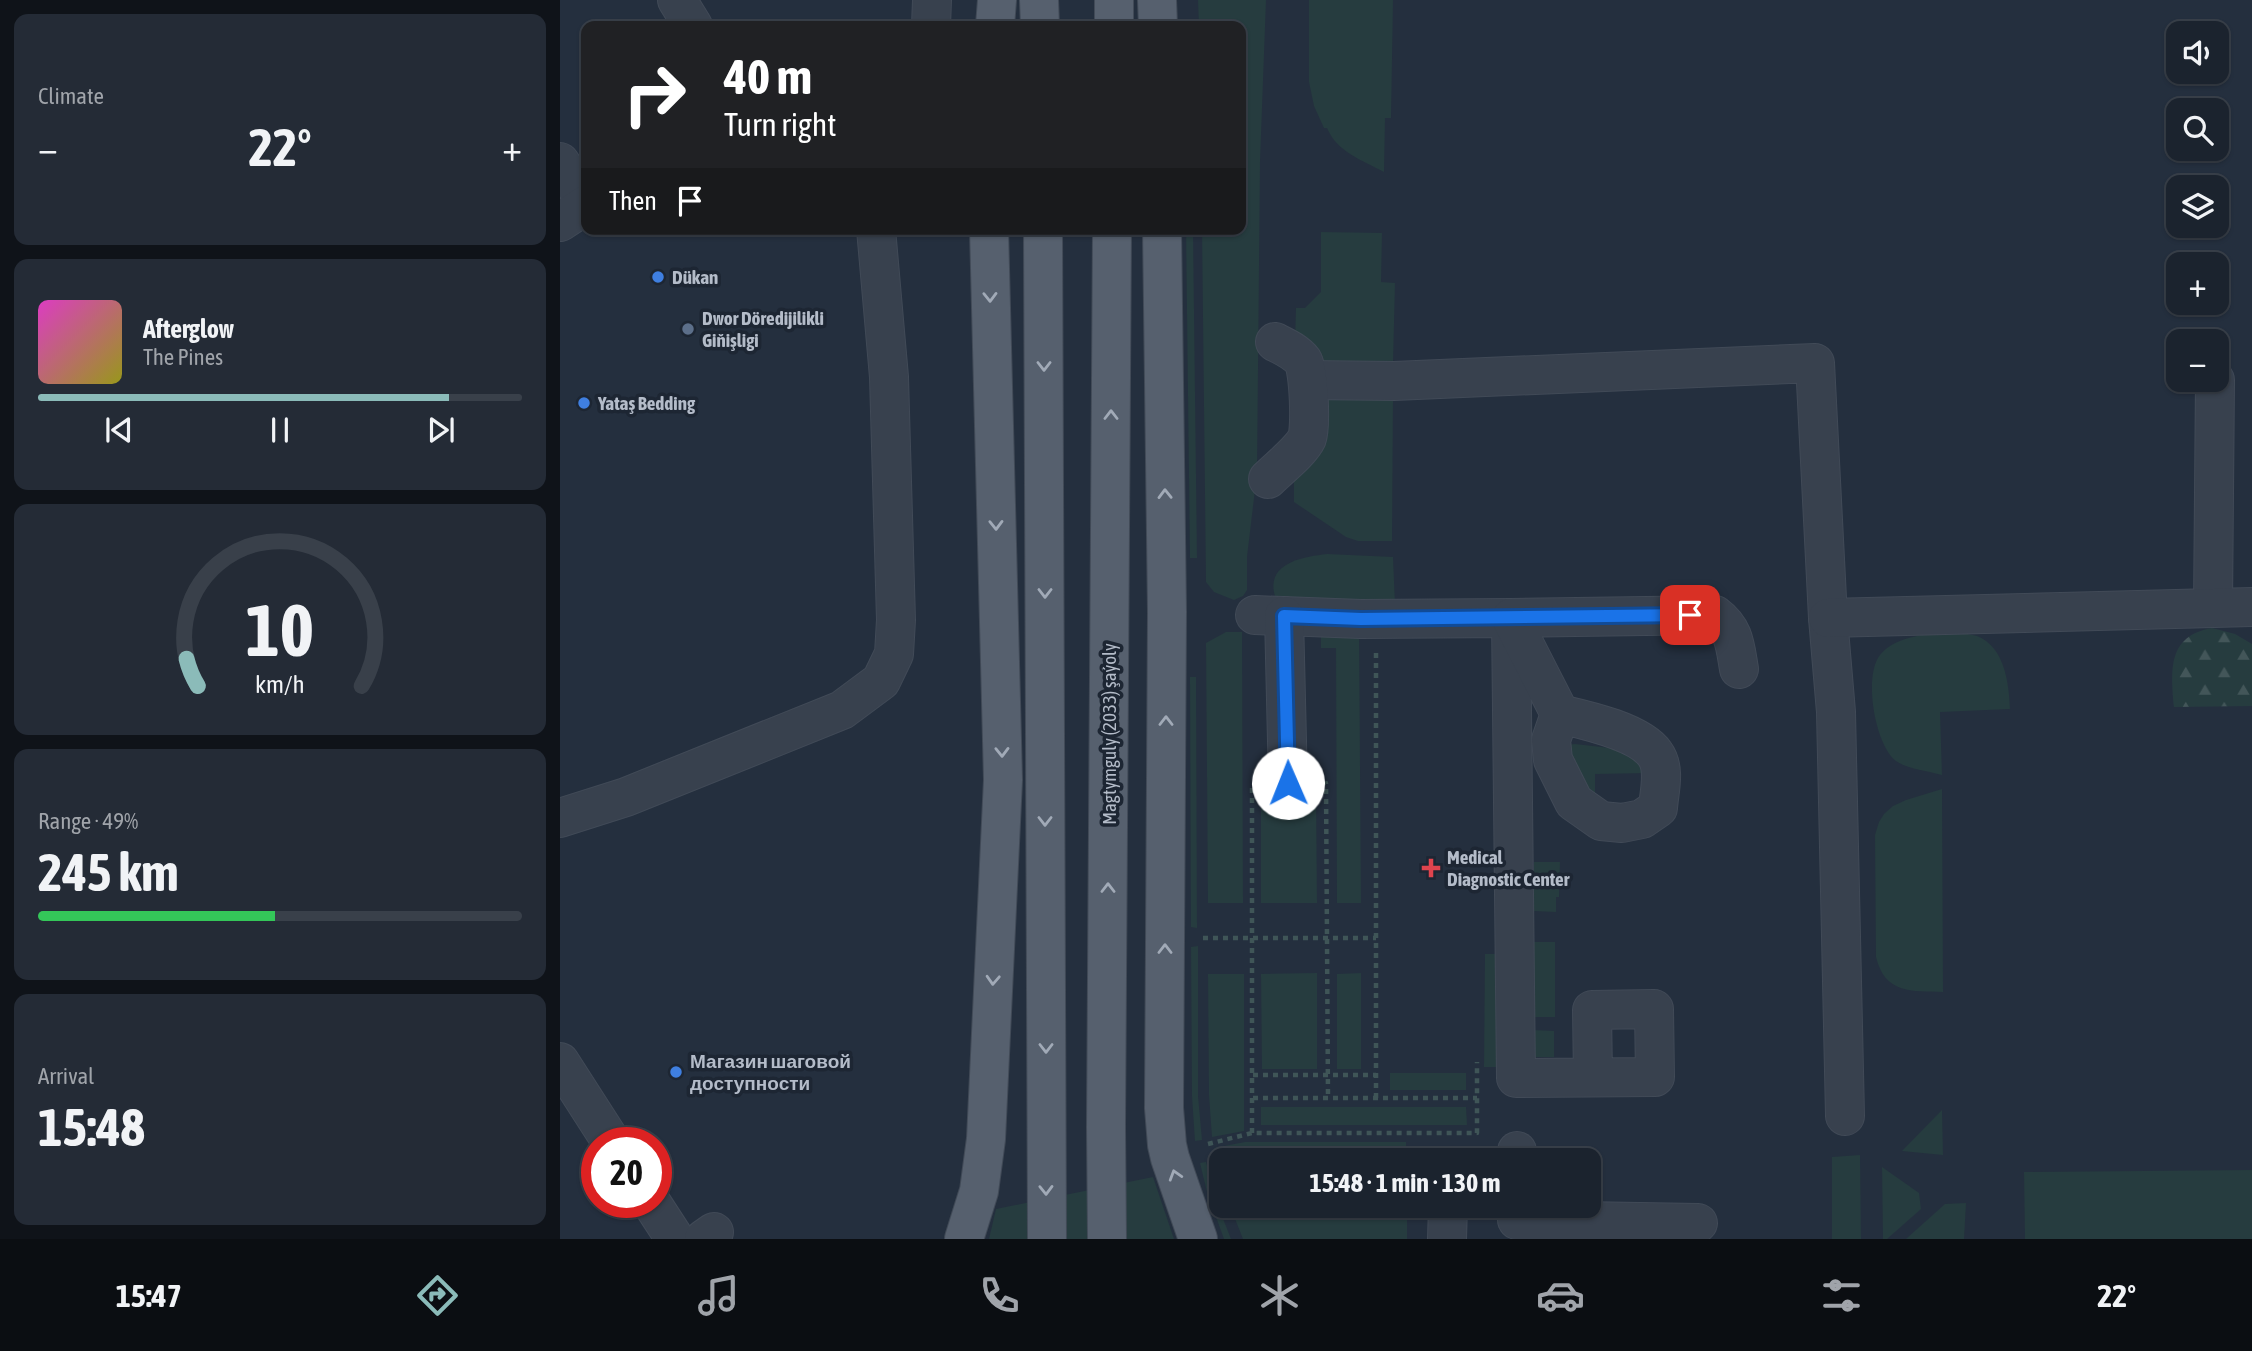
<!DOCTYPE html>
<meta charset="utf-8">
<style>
:root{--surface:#1b232e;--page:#242b36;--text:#f1f3f6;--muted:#a0a4aa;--line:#39404a;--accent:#8bbbb9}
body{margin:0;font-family:"Asap Condensed",sans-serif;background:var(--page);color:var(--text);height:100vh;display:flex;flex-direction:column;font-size:26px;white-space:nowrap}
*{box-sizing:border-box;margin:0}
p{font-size:23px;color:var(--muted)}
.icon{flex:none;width:38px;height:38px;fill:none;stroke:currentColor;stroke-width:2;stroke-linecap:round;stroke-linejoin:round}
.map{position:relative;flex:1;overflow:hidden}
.details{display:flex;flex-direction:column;gap:14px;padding:14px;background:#0f1319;width:560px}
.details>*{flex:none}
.banner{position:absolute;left:21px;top:21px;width:665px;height:214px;border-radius:14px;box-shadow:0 2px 5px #0004,0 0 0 2px var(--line);background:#202124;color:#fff;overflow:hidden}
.controls{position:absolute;left:1606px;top:21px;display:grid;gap:14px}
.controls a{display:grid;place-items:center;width:63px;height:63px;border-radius:14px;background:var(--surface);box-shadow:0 2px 5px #0004,0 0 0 2px var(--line);font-size:35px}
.speed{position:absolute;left:21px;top:1127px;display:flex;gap:14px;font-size:35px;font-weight:700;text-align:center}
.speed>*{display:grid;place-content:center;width:91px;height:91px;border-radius:50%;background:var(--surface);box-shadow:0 2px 5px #0004,0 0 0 2px var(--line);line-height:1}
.speed .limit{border:10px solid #d22;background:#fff;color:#111}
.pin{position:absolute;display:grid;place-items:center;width:60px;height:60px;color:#fff;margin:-30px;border-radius:14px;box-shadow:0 4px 10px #0006}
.me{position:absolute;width:77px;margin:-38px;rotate:359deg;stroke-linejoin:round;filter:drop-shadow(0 0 5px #0008)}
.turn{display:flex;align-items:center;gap:24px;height:147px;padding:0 28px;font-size:32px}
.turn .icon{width:91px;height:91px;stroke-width:2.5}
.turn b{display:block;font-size:49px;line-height:60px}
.then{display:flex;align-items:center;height:66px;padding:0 28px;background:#0003;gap:14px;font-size:26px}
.big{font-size:52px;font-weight:700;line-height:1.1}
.details .widget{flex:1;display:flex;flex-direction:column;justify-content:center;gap:10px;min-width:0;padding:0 24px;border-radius:14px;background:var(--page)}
.details .dial{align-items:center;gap:0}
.dial svg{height:182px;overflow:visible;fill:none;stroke:var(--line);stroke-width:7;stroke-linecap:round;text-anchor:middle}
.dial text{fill:var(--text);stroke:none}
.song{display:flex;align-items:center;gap:21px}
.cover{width:84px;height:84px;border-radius:10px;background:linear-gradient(135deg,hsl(310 70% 55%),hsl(60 70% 35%))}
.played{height:7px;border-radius:4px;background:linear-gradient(90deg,var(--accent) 85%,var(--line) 85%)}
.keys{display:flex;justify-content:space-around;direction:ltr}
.heat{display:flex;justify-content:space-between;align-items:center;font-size:38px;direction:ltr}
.charge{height:10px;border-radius:5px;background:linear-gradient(90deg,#34c759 49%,var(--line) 0)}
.trip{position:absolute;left:649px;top:1148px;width:392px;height:70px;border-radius:14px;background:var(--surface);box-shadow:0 2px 5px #0004,0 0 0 2px var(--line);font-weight:700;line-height:70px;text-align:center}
.dock{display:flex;height:112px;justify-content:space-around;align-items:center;background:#0b0e12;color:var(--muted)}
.dock .icon{width:49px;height:49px}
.dock .on{color:var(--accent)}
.dock b{font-size:32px;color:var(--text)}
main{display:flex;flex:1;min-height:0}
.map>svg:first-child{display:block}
</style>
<main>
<section class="details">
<div class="widget"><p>Climate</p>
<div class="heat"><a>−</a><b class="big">22°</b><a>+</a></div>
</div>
<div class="widget">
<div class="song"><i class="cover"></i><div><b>Afterglow</b><p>The Pines</p></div></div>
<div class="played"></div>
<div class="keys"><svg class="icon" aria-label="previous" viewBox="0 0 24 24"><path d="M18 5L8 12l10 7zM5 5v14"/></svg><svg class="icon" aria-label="pause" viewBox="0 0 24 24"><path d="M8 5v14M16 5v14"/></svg><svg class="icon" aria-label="next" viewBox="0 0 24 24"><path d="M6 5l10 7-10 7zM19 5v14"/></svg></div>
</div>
<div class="widget dial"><svg viewBox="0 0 100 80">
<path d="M14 69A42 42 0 1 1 86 69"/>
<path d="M14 69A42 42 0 0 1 9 57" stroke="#8bbbb9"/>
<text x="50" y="56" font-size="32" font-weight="700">10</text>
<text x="50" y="72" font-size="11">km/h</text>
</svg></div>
<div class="widget"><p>Range · 49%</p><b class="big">245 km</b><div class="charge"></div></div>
<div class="widget"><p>Arrival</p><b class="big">15:48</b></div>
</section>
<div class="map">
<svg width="1692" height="1239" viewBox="0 0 1692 1239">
<defs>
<pattern id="forest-firs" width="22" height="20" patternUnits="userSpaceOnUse" patternTransform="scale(1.75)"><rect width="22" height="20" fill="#263c3f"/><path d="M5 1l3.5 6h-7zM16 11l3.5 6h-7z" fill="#435659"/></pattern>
</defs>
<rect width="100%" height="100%" fill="#242f3e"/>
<g fill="#263c3f">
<path d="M638,0H706L700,162L697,473L687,557V590L683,596L674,600L654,592L646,582L642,229H681V26H639Z"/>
<path d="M749,0H833L831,118H825L824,172C802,160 777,152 767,128H764L754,106L749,82Z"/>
<path d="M626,229H633L637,558H630Z"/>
<path d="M761,232L822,233L821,282L835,283L833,364L760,362L735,343L736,308H745L761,292Z"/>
<path d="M759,397L833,399L832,541H798L786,537L734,502V469Z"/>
<path d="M767,554L833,557L835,605L716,599C703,564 741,557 767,554Z"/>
<path d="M761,629H799L801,903H777L776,648H761Z"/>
<path d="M666,632H682L683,903H648L646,643Z"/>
<path d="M1395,632C1402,633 1410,634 1417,636C1445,647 1449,684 1450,709L1380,712L1382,775C1368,771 1347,769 1336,761C1315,745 1303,676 1320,655C1336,635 1372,633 1395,632Z"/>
<path d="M630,677H636L637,928L631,927Z"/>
<path d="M1015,744L1050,748L1082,760L1089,773L1035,774V806L1006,745Z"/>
<path d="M1382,789L1383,992C1351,991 1325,994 1316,957L1315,835L1319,822L1324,814L1333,806L1346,800Z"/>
<path d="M701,790H756L757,903H701Z"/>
<path d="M974,862H1000L999,897H996V912L974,911Z"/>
<rect x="973" y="942" width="22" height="75"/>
<path d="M638,946V1096L642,1140L635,1141L632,1096L631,947Z"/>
<path d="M925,954H942L940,1067H924Z"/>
<path d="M757,973V1069H702L701,974Z"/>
<path d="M801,973V1069H777V974Z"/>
<path d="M648,974H684V1131L652,1137L649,1095Z"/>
<path d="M972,1030L994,1031V1057H972Z"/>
<rect x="830" y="1073" width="76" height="17"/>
<path d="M701,1107H906L907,1125H701Z"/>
<path d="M1382,1110L1383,1155L1342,1151Z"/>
<path d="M685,1142H846V1160H662L661,1180L654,1148Z"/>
<path d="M1300,1155L1301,1239H1272V1157Z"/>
<path d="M646,1162L662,1216L671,1239H664L647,1192L640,1163Z"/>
<path d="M1322,1167L1359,1193L1361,1209L1327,1239H1323Z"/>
<path d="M1692,1170V1239H1465L1464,1172Z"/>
<path d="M593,1177L614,1239H429L436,1209Z"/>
<path d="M1406,1203L1404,1239H1346L1385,1204Z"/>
<path d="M670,1206H847V1239H683Z"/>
</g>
<path fill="url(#forest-firs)" d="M1652,628L1675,634L1692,644V706L1614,707C1611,670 1607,636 1652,628Z"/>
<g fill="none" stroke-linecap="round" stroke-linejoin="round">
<defs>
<g id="minor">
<path d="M117,0L133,26"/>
<path d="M371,26L372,0"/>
<path d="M0,162L26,201"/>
<path d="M0,222L26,205"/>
<path d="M748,380L834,381L1255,363L1268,618L1276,712L1285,1116"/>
<path d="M708,479C719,468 741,451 747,438C751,428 749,370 743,361C736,352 725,347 715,342"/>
<path d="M1653,608L1655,380"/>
<path d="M695,615L801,619L951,618L956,1078L1095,1077L1094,1009L1032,1010L1033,1077"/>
<path d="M724,616L728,783"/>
<path d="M1268,618L1692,607"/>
<path d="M1000,714C1026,720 1080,732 1095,754C1106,769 1099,792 1098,808L1082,819L1062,823L1041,821L1014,802L993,760L991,740L1000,714L951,618L1155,615C1175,630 1175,646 1179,669"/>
<path d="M0,818L66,797L282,710L321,681L334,654L336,620L329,377L316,229"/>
<path d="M0,1062L52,1143"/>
<path d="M957,1151V1160"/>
<path d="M91,1202L115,1239"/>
<path d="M957,1220L1138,1223"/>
<path d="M144,1239L154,1232"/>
<path d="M887,1239L888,1206"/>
</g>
<g id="major">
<path d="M479,0L480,26"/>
<path d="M597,0L598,26"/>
<path d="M435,26L437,0"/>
<path d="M554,26V0"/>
<path d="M483,229L487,1239"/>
<path d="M602,229L607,612L604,1108L607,1145L610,1158L638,1239"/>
<path d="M404,1239L419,1191L426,1139L443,780L429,229"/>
<path d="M547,1239L546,1127L552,229"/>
</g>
</defs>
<use href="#minor" stroke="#414a57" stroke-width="40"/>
<use href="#major" stroke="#414a57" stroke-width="40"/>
<g stroke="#3f5557" stroke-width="4.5" stroke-dasharray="5 5" stroke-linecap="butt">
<path d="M762,783H766L768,1098"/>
<path d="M692,788V1133"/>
<path d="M643,938H816"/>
<path d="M693,1075H816"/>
<path d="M693,1098H917"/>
<path d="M816,1098V651"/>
<path d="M648,1144L692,1133H917V1062"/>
</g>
<use href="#minor" stroke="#38414e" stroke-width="38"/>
<use href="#major" stroke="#56606e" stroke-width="38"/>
</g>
<defs><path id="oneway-chevron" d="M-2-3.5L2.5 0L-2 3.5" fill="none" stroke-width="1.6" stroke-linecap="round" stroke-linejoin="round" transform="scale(1.75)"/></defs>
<g stroke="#a1aab7">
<use href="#oneway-chevron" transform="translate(430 297) rotate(89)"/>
<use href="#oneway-chevron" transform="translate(484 366) rotate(90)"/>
<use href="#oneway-chevron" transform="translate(551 415) rotate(-90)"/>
<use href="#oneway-chevron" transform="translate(605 494) rotate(-91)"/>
<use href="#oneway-chevron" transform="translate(436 525) rotate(89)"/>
<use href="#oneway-chevron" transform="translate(485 593) rotate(90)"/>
<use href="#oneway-chevron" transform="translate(606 721) rotate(-90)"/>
<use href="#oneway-chevron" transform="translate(442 752) rotate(89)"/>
<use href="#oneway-chevron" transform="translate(485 821) rotate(90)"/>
<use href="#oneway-chevron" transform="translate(548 888) rotate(-90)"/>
<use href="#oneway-chevron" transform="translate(605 949) rotate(-90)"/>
<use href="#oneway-chevron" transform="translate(433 980) rotate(93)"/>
<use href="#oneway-chevron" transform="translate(486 1048) rotate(90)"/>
<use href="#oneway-chevron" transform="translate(615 1175) rotate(-107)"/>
<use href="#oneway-chevron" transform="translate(486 1190) rotate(89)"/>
</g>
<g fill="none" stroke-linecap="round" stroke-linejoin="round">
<defs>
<path id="route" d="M728,783L724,616L801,619L1130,615"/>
</defs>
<use href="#route" stroke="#114b97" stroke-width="18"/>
<use href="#route" stroke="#1a73e8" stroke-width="12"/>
</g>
<g fill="#3f7fe0" stroke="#1d2633" stroke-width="2.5">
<circle cx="98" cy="277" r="7"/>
<circle cx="24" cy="403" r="7"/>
<circle cx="116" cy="1072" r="7"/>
</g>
<circle fill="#5c6f8a" stroke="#1d2633" stroke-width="2.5" cx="128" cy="329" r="7"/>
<path fill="#e0444e" stroke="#1d2633" stroke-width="2.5" d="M867.5 857.5h7v7h7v7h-7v7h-7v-7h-7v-7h7z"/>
<g text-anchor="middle" stroke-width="7" stroke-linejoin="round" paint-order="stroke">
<g font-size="19" font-weight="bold" fill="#b4bcc9" stroke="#1d2633" text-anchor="start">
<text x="112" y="284">Dükan</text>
<text x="142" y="325">Dwor Döredijilikli<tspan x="142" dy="22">Giňişligi</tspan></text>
<text x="38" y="410">Yataş Bedding</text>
<text x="887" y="864">Medical<tspan x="887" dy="22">Diagnostic Center</tspan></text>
<text x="130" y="1068">Магазин шаговой<tspan x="130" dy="22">доступности</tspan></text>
</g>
<g font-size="19" fill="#b4bcc9" stroke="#1d2633">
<text transform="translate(549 734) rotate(-90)" y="7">Magtymguly (2033) şaýoly</text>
</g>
</g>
</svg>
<div class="controls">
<a><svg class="icon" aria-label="sound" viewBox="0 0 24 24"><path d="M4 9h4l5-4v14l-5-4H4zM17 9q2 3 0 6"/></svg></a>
<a><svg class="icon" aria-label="search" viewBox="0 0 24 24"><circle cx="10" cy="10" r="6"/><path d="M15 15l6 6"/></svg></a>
<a><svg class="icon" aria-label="layers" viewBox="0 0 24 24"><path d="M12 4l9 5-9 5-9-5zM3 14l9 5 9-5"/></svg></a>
<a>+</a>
<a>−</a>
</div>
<div class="speed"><div class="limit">20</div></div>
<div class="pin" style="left:1130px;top:615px;background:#d93025"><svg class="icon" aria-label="arrive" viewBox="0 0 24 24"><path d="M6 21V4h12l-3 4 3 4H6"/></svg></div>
<svg class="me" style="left:728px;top:783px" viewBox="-20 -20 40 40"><circle r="19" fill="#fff"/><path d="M0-13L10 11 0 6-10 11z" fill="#1a73e8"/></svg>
<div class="trip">15:48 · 1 min · 130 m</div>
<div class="banner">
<div class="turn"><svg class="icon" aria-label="right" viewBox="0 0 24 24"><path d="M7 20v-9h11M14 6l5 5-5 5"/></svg><div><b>40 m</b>Turn right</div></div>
<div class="then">Then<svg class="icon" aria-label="arrive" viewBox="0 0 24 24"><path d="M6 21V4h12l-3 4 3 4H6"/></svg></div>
</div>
</div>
</main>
<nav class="dock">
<b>15:47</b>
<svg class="icon on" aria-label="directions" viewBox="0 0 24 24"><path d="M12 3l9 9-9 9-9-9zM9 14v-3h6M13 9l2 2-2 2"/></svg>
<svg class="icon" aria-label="music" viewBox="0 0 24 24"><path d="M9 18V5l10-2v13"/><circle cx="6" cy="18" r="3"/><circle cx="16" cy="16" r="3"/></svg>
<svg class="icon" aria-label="phone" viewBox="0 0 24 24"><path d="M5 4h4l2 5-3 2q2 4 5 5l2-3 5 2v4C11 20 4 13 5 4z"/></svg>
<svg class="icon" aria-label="climate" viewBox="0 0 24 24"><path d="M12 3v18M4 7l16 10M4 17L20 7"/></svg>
<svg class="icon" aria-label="car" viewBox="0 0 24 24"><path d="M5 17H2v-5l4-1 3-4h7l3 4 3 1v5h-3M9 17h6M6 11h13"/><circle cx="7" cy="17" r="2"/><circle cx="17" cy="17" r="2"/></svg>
<svg class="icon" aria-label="filters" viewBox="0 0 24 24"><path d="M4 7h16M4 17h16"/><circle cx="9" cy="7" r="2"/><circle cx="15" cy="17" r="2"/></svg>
<b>22°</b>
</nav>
